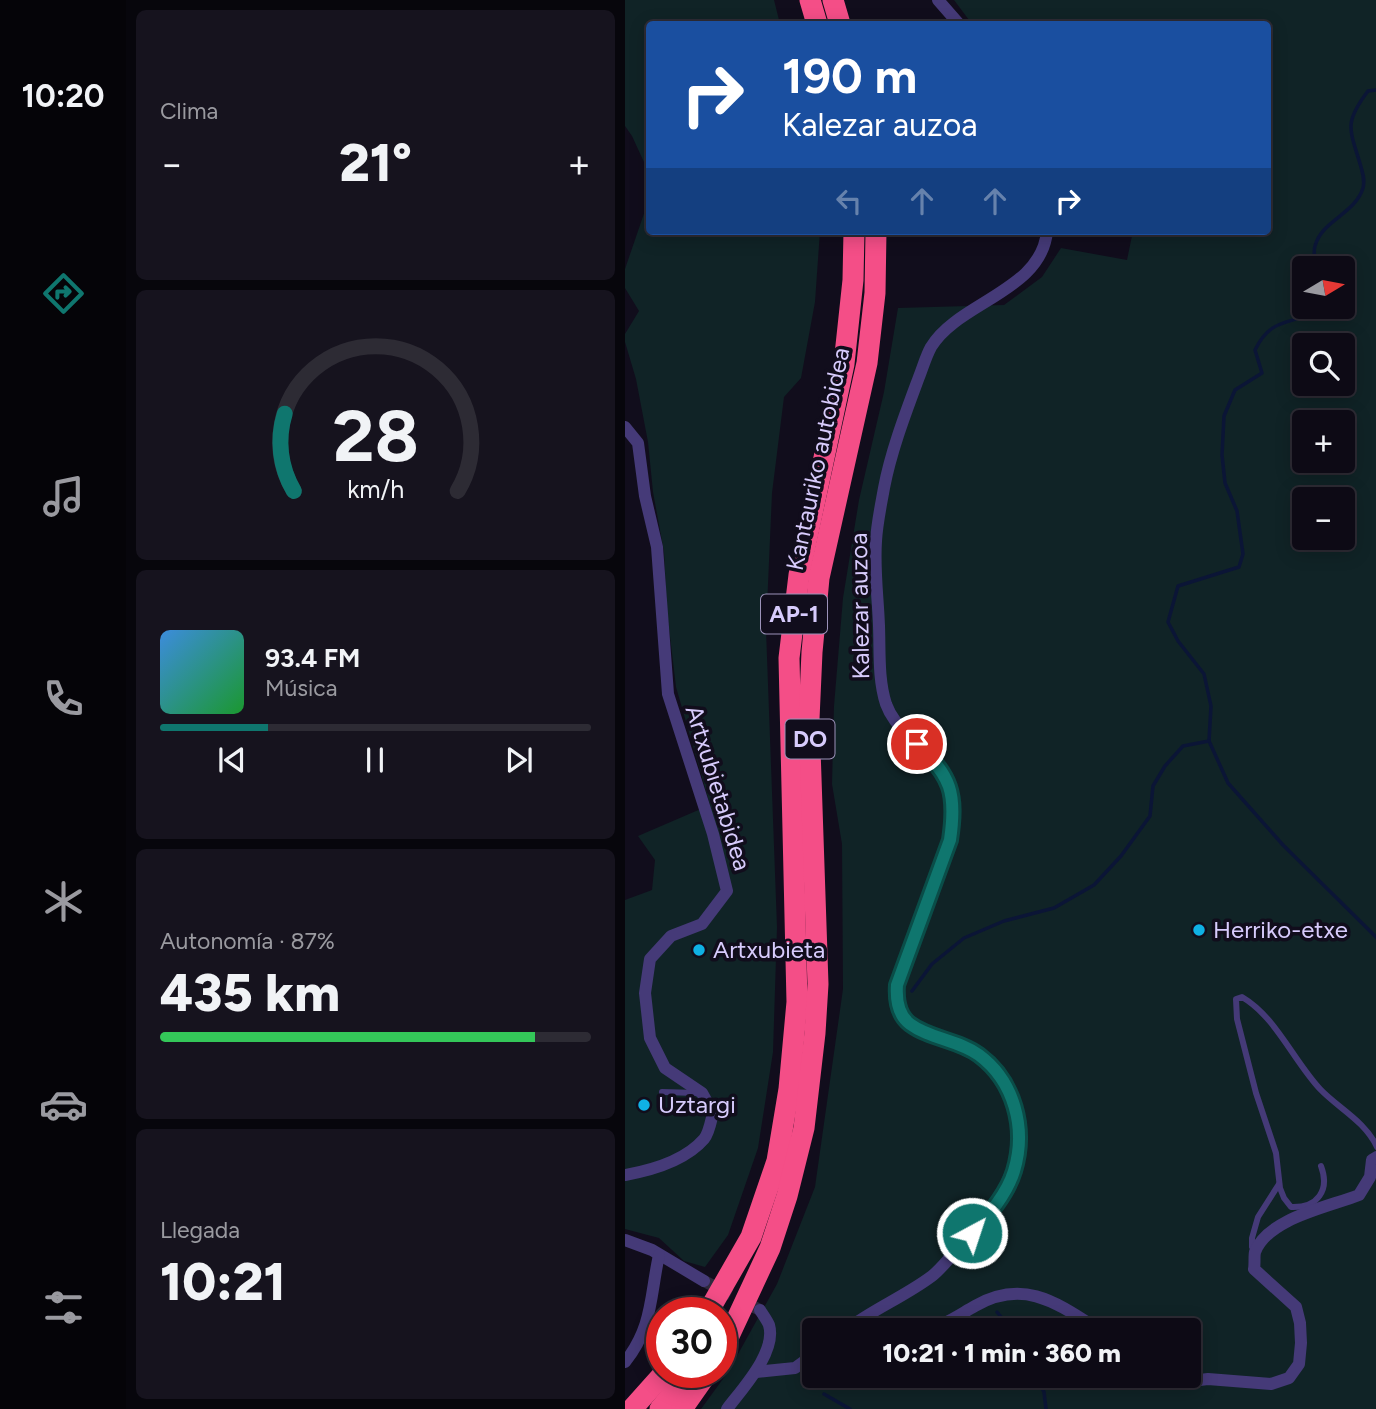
<!DOCTYPE html>
<html lang="es">
<meta charset="utf-8">
<style>
:root{--surface:#0d0a15;--page:#16131e;--text:#f1f3f6;--muted:#9a9aa0;--line:#2d2b34;--accent:#0f766e}
body{margin:0;font-family:Figtree,sans-serif;background:var(--page);color:var(--text);height:100vh;display:flex;flex-direction:column;font-size:26px;white-space:nowrap}
*{box-sizing:border-box;margin:0}
p{font-size:23px;color:var(--muted)}
.icon{flex:none;width:38px;height:38px;fill:none;stroke:currentColor;stroke-width:2;stroke-linecap:round;stroke-linejoin:round}
.map{position:relative;flex:1;overflow:hidden}
.side{display:flex;flex-direction:column;gap:10px;padding:10px;background:#07060c;width:499px}
.side>*{flex:none}
.hud{position:absolute;left:21px;top:21px;width:625px;height:214px;border-radius:7px;box-shadow:0 4px 18px #0003,0 0 0 2px var(--line);background:#1a4fa0;color:#fff;overflow:hidden}
.needle{width:46px;rotate:80deg}
.tools{position:absolute;left:667px;top:256px;display:grid;gap:14px}
.tools a{display:grid;place-items:center;width:63px;height:63px;border-radius:7px;background:var(--surface);box-shadow:0 4px 18px #0003,0 0 0 2px var(--line);font-size:35px}
.speed{position:absolute;left:21px;top:1297px;display:flex;gap:14px;font-size:35px;font-weight:700;text-align:center}
.speed>*{display:grid;place-content:center;width:91px;height:91px;border-radius:50%;background:var(--surface);box-shadow:0 4px 18px #0003,0 0 0 2px var(--line);line-height:1}
.speed .limit{border:10px solid #d22;background:#fff;color:#111}
.pin{position:absolute;display:grid;place-items:center;width:60px;height:60px;color:#fff;margin:-30px;border:4px solid #fff;border-radius:50%;box-shadow:0 2px 7px #0007}
.me{position:absolute;width:77px;margin:-38px;rotate:40deg;stroke-linejoin:round;filter:drop-shadow(0 0 5px #0008)}
.turn{display:flex;align-items:center;gap:24px;height:147px;padding:0 21px;font-size:32px}
.turn .icon{width:91px;height:91px;stroke-width:2.5}
.turn b{display:block;font-size:49px;line-height:60px}
.lanes{display:flex;align-items:center;height:66px;padding:0 21px;background:#0003;justify-content:center;gap:35px;direction:ltr}
.lanes .off{opacity:.35}
.big{font-size:52px;font-weight:800;line-height:1.1}
.side .tile{flex:1;display:flex;flex-direction:column;justify-content:center;gap:10px;min-width:0;padding:0 24px;border-radius:10px;background:var(--page)}
.side .dial{align-items:center;gap:0}
.dial svg{height:182px;overflow:visible;fill:none;stroke:var(--line);stroke-width:7;stroke-linecap:round;text-anchor:middle}
.dial text{fill:var(--text);stroke:none}
.song{display:flex;align-items:center;gap:21px}
.cover{width:84px;height:84px;border-radius:10px;background:linear-gradient(135deg,hsl(210 70% 55%),hsl(130 70% 35%))}
.played{height:7px;border-radius:4px;background:linear-gradient(90deg,var(--accent) 25%,var(--line) 25%)}
.keys{display:flex;justify-content:space-around;direction:ltr}
.heat{display:flex;justify-content:space-between;align-items:center;font-size:38px;direction:ltr}
.charge{height:10px;border-radius:5px;background:linear-gradient(90deg,#34c759 87%,var(--line) 0)}
.trip{position:absolute;left:177px;top:1318px;width:399px;height:70px;border-radius:7px;background:var(--surface);box-shadow:0 4px 18px #0003,0 0 0 2px var(--line);font-weight:800;line-height:70px;text-align:center}
main{display:flex;flex:1;min-height:0}
.tab-bar{display:flex;flex-direction:column;width:126px;justify-content:space-around;align-items:center;background:#050408;color:var(--muted)}
.tab-bar .icon{width:49px;height:49px}
.tab-bar .active{color:var(--accent)}
.tab-bar b{font-size:32px;color:var(--text)}
.map>svg:first-child{display:block}
</style>
<main>
<nav class="tab-bar">
<b>10:20</b>
<svg class="icon active" aria-label="directions" viewBox="0 0 24 24"><path d="M12 3l9 9-9 9-9-9zM9 14v-3h6M13 9l2 2-2 2"/></svg>
<svg class="icon" aria-label="music" viewBox="0 0 24 24"><path d="M9 18V5l10-2v13"/><circle cx="6" cy="18" r="3"/><circle cx="16" cy="16" r="3"/></svg>
<svg class="icon" aria-label="phone" viewBox="0 0 24 24"><path d="M5 4h4l2 5-3 2q2 4 5 5l2-3 5 2v4C11 20 4 13 5 4z"/></svg>
<svg class="icon" aria-label="climate" viewBox="0 0 24 24"><path d="M12 3v18M4 7l16 10M4 17L20 7"/></svg>
<svg class="icon" aria-label="car" viewBox="0 0 24 24"><path d="M5 17H2v-5l4-1 3-4h7l3 4 3 1v5h-3M9 17h6M6 11h13"/><circle cx="7" cy="17" r="2"/><circle cx="17" cy="17" r="2"/></svg>
<svg class="icon" aria-label="filters" viewBox="0 0 24 24"><path d="M4 7h16M4 17h16"/><circle cx="9" cy="7" r="2"/><circle cx="15" cy="17" r="2"/></svg>
</nav>
<section class="side">
<div class="tile"><p>Clima</p>
<div class="heat"><a>−</a><b class="big">21°</b><a>+</a></div>
</div>
<div class="tile dial"><svg viewBox="0 0 100 80">
<path d="M14 69A42 42 0 1 1 86 69"/>
<path d="M14 69A42 42 0 0 1 10 35" stroke="#0f766e"/>
<text x="50" y="56" font-size="32" font-weight="700">28</text>
<text x="50" y="72" font-size="11">km/h</text>
</svg></div>
<div class="tile">
<div class="song"><i class="cover"></i><div><b>93.4 FM</b><p>Música</p></div></div>
<div class="played"></div>
<div class="keys"><svg class="icon" aria-label="previous" viewBox="0 0 24 24"><path d="M18 5L8 12l10 7zM5 5v14"/></svg><svg class="icon" aria-label="pause" viewBox="0 0 24 24"><path d="M8 5v14M16 5v14"/></svg><svg class="icon" aria-label="next" viewBox="0 0 24 24"><path d="M6 5l10 7-10 7zM19 5v14"/></svg></div>
</div>
<div class="tile"><p>Autonomía · 87%</p><b class="big">435 km</b><div class="charge"></div></div>
<div class="tile"><p>Llegada</p><b class="big">10:21</b></div>
</section>
<div class="map">
<svg width="752" height="1409" viewBox="0 0 752 1409">
<rect width="100%" height="100%" fill="#110d1c"/>
<g fill="#102326" fill-rule="evenodd">
<path d="M0,0H149L155,24H24V173L7,136L0,126Z"/>
<path d="M329,0H751V1409H76L103,1372L152,1284L190,1187L218,989L217,844L207,784L209,706L218,598L234,500L259,392L273,308L379,305L417,277L436,248L502,260L508,231H642V24H347ZM679,268H718V306H679ZM679,345H718V383H679ZM679,422H718V460H679ZM679,499H718V537H679ZM189,1330H564V1376H189Z"/>
<path d="M24,199V231H195L190,302L176,378L159,397L147,493L141,630L152,927L148,1052L133,1148L103,1235L80,1267L59,1261L34,1238L0,1229V900L27,890L30,860L13,836L85,805L51,687L42,611L39,552L28,492L23,442L11,379L0,342V334L14,311L0,288V269Z"/>
</g>
<g fill="none" stroke-linecap="round" stroke-linejoin="round">
<g stroke="#0b1536" stroke-width="3.5">
<path d="M691,268C690,261 688,252 690,246C697,220 730,214 738,188C740,180 738,174 736,167C725,129 718,124 743,91L752,90"/>
<path d="M691,306C673,329 649,311 630,350L637,373L610,390L599,416L597,455L600,483L612,511L618,554L614,567L553,586L543,622L553,641L579,674L586,706L584,741L603,783L658,845L752,938"/>
<path d="M287,991L307,964L339,938L379,921L429,908L469,885L496,856L525,816L528,786L540,766L558,746L584,741"/>
<path d="M372,1312L387,1330"/>
<path d="M411,1376L419,1392L421,1409"/>
<path d="M199,1394L225,1409"/>
</g>
<path stroke="#2f2a3e" stroke-width="12" stroke-dasharray="12 6" stroke-linecap="butt" d="M79,1281L135,1310"/>
<g stroke="#453a78" stroke-width="6">
<path d="M37,1092L72,1093"/>
<path d="M696,1166C705,1190 693,1208 666,1207L659,1198L655,1188L651,1153L631,1093L612,1019L611,999L617,997C651,1017 668,1060 695,1089C713,1108 740,1121 752,1147"/>
<path d="M629,1251L627,1247V1238L633,1217L654,1184"/>
</g>
<g stroke="#453a78" stroke-width="12">
<path d="M313,0L334,24"/>
<path d="M0,427L13,443L20,496L32,547L43,694L88,834L102,891L77,924L46,936L25,959L20,993L25,1038L40,1068L77,1093L88,1113C86,1121 84,1133 79,1139C60,1161 28,1170 0,1175"/>
<path d="M0,1240L27,1250L79,1281"/>
<path d="M221,1330C248,1309 279,1297 307,1276C316,1269 324,1258 332,1250C371,1208 409,1159 387,1100C384,1089 377,1076 369,1068C345,1044 277,1034 271,1001C270,997 271,990 272,985L325,840C333,788 323,773 286,738C276,729 266,718 261,704C253,679 255,652 254,626C253,598 249,569 251,541C252,523 256,505 259,488C266,451 281,412 294,377C298,367 301,356 306,347C333,302 417,291 422,231"/>
<path d="M296,1330C316,1328 332,1316 350,1306C399,1278 432,1303 474,1330"/>
<path d="M0,1362C28,1327 25,1296 34,1255"/>
<path d="M131,1372L170,1368L189,1354"/>
<path d="M531,1376L540,1382H558L583,1379L646,1384L664,1378L674,1364L676,1343L675,1323L671,1307L629,1269C630,1264 629,1256 630,1252C643,1218 704,1207 734,1195L745,1177L747,1160L752,1157"/>
<path d="M102,1409C117,1389 152,1352 144,1325C142,1320 138,1315 135,1310"/>
</g>
<g stroke="#f44e87" stroke-width="21">
<path d="M185,0L192,24"/>
<path d="M208,0L215,24"/>
<path d="M83,1312L126,1237L152,1161L164,1089L172,1002L164,658L174,575L219,364L228,280L229,231"/>
<path d="M96,1353L145,1248L162,1196L179,1128L190,1033L193,984L184,719L187,652L194,578L242,363L250,293L251,231"/>
<path d="M7,1409L40,1372"/>
<path d="M35,1409L65,1372"/>
<path d="M57,1409L83,1372"/>
</g>
</g>
<g fill="none" stroke-linecap="round" stroke-linejoin="round">
<defs>
<path id="route" d="M292,744C326,776 332,793 325,840L272,985C271,999 273,1015 285,1024C305,1039 334,1040 354,1055C389,1081 402,1128 389,1171C382,1194 364,1215 347,1233"/>
</defs>
<use href="#route" stroke="#0a4d48" stroke-width="18"/>
<use href="#route" stroke="#0f766e" stroke-width="12"/>
</g>
<g fill="#0fb1e4" stroke="#110d1c" stroke-width="2.5">
<circle cx="574" cy="930" r="7"/>
<circle cx="74" cy="950" r="7"/>
<circle cx="19" cy="1105" r="7"/>
</g>
<g text-anchor="middle" stroke-width="7" stroke-linejoin="round" paint-order="stroke">
<g fill="#110d1c" stroke="#9c92b9" stroke-width="2">
<rect x="136" y="594.5" width="66" height="39" rx="5"/>
<rect x="160.5" y="719.5" width="49" height="39" rx="5"/>
</g>
<g font-size="23" font-weight="bold" fill="#d7cbfc">
<text x="169" y="622">AP-1</text>
<text x="185" y="747">DO</text>
</g>
<g font-size="24" fill="#d7cbfc" stroke="#110d1c">
<text transform="translate(193 459) rotate(-78)" y="8">Kantauriko autobidea</text>
<text transform="translate(235 606) rotate(-91)" y="8">Kalezar auzoa</text>
<text transform="translate(93 788) rotate(73)" y="8">Artxubietabidea</text>
</g>
<g font-size="24" fill="#d7cbfc" stroke="#110d1c" text-anchor="start">
<text x="588" y="938">Herriko-etxe</text>
<text x="88" y="958">Artxubieta</text>
<text x="33" y="1113">Uztargi</text>
</g>
</g>
</svg>
<div class="tools">
<a><svg class="needle" viewBox="-14 -14 28 28"><path d="M0-13l5 13h-10z" fill="#e53935"/><path d="M0 13l5-13h-10z" fill="#9a9aa0"/></svg></a>
<a><svg class="icon" aria-label="search" viewBox="0 0 24 24"><circle cx="10" cy="10" r="6"/><path d="M15 15l6 6"/></svg></a>
<a>+</a>
<a>−</a>
</div>
<div class="speed"><div class="limit">30</div></div>
<div class="pin" style="left:292px;top:744px;background:#d93025"><svg class="icon" aria-label="arrive" viewBox="0 0 24 24"><path d="M6 21V4h12l-3 4 3 4H6"/></svg></div>
<svg class="me" style="left:347px;top:1233px" viewBox="-20 -20 40 40"><circle r="17" fill="#0f766e" stroke="#fff" stroke-width="3"/><path d="M0-11L8 9 0 5-8 9z" fill="#fff"/></svg>
<div class="trip">10:21 · 1 min · 360 m</div>
<div class="hud">
<div class="turn"><svg class="icon" aria-label="right" viewBox="0 0 24 24"><path d="M7 20v-9h11M14 6l5 5-5 5"/></svg><div><b>190 m</b>Kalezar auzoa</div></div>
<div class="lanes"><svg class="icon off" aria-label="left" viewBox="0 0 24 24"><path d="M17 20v-9H6M10 6l-5 5 5 5"/></svg><svg class="icon off" aria-label="ahead" viewBox="0 0 24 24"><path d="M12 20V5M6 11l6-6 6 6"/></svg><svg class="icon off" aria-label="ahead" viewBox="0 0 24 24"><path d="M12 20V5M6 11l6-6 6 6"/></svg><svg class="icon" aria-label="right" viewBox="0 0 24 24"><path d="M7 20v-9h11M14 6l5 5-5 5"/></svg></div>
</div>
</div>
</main>
